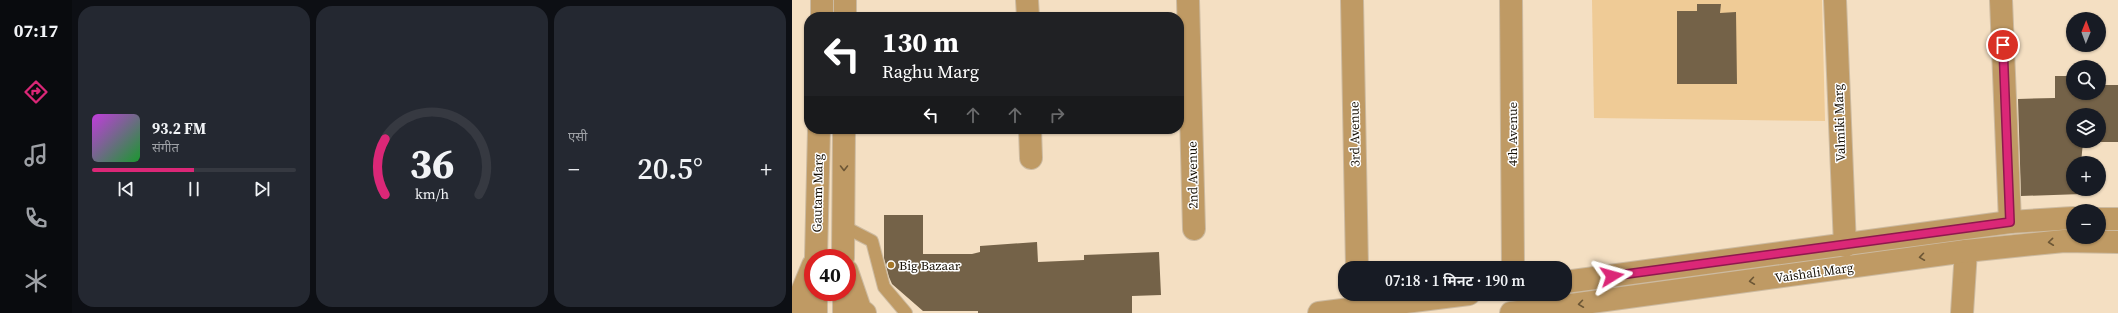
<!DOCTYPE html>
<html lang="hi">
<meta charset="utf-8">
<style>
:root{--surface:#171b24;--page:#242831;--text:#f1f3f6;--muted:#9ea1a6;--line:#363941;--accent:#db2777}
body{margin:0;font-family:"Source Serif 4","Noto Sans Devanagari",serif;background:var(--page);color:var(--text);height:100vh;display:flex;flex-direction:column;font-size:15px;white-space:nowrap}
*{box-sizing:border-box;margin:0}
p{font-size:13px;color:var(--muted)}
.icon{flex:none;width:22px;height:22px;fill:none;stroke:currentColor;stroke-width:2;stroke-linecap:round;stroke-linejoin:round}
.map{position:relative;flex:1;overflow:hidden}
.details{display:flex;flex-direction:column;gap:6px;padding:6px;background:#0d0f14;width:720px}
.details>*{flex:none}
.banner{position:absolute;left:12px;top:12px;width:380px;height:122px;border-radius:16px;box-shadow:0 1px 3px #0004;background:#202124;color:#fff;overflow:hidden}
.needle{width:26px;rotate:1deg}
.fabs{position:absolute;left:1274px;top:12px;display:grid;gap:8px}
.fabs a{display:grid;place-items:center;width:40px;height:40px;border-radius:50%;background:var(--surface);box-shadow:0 1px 3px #0004;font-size:20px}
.speed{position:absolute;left:12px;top:249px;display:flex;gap:8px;font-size:20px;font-weight:700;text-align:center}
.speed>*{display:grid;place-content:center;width:52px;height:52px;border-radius:50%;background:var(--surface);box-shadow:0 1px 3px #0004;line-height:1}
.speed .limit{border:6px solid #d22;background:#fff;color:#111}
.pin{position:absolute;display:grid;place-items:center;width:34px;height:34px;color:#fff;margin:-17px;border:2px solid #fff;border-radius:50%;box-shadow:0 1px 4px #0007}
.me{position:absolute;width:44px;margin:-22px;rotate:82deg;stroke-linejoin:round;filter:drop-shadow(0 0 3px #0008)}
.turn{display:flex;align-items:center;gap:14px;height:84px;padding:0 12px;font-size:18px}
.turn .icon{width:52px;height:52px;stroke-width:2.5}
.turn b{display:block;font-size:28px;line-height:34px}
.lanes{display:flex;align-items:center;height:38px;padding:0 12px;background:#0003;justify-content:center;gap:20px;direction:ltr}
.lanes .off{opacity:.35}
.big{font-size:30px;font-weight:600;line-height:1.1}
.details .card{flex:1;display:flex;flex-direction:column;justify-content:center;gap:6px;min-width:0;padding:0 14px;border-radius:16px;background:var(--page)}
.details .dial{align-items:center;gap:0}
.dial svg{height:104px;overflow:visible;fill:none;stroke:var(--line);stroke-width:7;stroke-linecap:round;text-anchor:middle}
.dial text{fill:var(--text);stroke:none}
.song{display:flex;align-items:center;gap:12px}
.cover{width:48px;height:48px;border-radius:6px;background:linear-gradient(135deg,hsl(290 70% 55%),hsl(130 70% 35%))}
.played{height:4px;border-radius:2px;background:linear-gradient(90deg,var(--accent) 50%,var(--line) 50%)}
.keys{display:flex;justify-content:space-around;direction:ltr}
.heat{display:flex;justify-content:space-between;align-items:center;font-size:22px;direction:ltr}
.details .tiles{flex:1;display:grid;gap:6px;grid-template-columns:repeat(3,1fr)}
.trip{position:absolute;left:546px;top:261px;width:234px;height:40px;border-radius:16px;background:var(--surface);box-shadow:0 1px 3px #0004;font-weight:600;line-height:40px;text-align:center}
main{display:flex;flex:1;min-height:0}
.dock{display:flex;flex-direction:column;width:72px;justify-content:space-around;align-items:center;background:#090b0e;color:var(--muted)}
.dock .icon{width:28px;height:28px}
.dock .selected{color:var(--accent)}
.dock b{font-size:18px;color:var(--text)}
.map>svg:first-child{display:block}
</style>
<main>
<nav class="dock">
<b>07:17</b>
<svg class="icon selected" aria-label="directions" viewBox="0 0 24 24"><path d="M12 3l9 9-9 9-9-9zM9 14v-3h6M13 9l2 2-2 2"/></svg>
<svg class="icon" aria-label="music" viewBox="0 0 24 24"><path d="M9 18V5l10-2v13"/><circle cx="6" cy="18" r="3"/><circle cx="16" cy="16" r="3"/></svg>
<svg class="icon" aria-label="phone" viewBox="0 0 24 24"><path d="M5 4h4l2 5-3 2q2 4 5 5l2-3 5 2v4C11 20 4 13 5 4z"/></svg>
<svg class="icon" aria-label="climate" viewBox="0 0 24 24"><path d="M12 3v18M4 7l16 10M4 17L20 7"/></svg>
</nav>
<section class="details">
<div class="tiles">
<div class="card">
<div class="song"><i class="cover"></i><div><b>93.2 FM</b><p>संगीत</p></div></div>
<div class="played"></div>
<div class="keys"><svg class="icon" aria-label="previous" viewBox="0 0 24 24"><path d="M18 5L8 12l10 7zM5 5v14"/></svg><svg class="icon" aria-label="pause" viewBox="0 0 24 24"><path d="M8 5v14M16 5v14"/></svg><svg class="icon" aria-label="next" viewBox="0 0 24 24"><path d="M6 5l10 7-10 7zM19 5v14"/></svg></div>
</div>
<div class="card dial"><svg viewBox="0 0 100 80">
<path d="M14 69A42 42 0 1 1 86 69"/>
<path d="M14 69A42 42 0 0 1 14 26" stroke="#db2777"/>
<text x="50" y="56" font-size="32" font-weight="700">36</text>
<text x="50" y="72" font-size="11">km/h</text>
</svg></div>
<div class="card"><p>एसी</p>
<div class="heat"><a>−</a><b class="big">20.5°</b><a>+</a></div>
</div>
</div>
</section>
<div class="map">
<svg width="1326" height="313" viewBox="0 0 1326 313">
<rect width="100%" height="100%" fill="#f4dfc2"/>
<path fill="#efcb96" d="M800,0H1030L1033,121L802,118Z"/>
<g fill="#746248" fill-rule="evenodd">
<path d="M905,4H929L928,13L944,12L945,84H885V11H905Z"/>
<path d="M1263,76H1281V93H1307V85H1326V142H1291L1289,163H1281V189H1290V194L1229,196L1226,99L1263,98ZM1281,115H1307V141H1281Z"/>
<path d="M92,215H131V254H180L188,252V246L245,242L246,262L292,260V255L367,252L369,295L340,296V313H186V311H131L100,284L97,277L92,258Z"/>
</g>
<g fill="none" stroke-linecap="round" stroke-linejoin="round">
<defs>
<path id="service" d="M51,226L80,241L92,287L114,313"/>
<g id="minor">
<path d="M235,0L236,17"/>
<path d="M396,0L402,229"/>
<path d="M560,0L565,268"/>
<path d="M719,0L721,268"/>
<path d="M1043,0L1053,246"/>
<path d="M1209,0L1218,222"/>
<path d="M238,129L239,158"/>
<path d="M1170,313L1174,251"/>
</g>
<g id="tertiary">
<path d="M30,17V0"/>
<path d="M53,17V0"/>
<path d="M1307,219H1326"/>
<path d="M24,258L27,129"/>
<path d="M51,258L52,129"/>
<path d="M55,271L68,309L73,313"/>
<path d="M773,282L1218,222L1281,218"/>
<path d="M52,292V313"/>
<path d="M1,313L21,265"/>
<path d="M24,313V292"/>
<path d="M527,313L677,294"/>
<path d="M719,313L1174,251L1272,241L1326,242"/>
</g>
</defs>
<use href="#service" stroke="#ccbaa0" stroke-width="14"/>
<use href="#minor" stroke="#ccbaa0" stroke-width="24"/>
<use href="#tertiary" stroke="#ccbaa0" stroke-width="24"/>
<use href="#service" stroke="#bf9a64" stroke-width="12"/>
<use href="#minor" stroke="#bf9a64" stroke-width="22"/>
<use href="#tertiary" stroke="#bf9a64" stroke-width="22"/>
</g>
<defs><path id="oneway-chevron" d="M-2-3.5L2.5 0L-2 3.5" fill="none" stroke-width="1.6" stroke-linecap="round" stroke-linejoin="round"/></defs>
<g stroke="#6c5635">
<use href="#oneway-chevron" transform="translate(52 168) rotate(90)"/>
<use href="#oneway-chevron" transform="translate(1259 242) rotate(174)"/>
<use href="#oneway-chevron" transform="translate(1130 257) rotate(172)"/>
<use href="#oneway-chevron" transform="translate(960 281) rotate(172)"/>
<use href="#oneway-chevron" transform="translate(789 304) rotate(172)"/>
</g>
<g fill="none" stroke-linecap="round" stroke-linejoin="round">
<defs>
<path id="route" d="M820,276L1218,222L1211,45"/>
</defs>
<use href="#route" stroke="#8e194d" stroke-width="10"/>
<use href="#route" stroke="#db2777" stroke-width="7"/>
</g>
<circle fill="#a47629" stroke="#fff" stroke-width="1.5" cx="99" cy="265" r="4"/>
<g text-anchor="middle" stroke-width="3" stroke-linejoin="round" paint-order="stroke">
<g font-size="13" fill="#181106" stroke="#fff">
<text transform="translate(1047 123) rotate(-92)" y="5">Valmiki Marg</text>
<text transform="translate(562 134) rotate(-91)" y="5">3rd Avenue</text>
<text transform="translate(720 134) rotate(-90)" y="5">4th Avenue</text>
<text transform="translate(400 175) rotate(-91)" y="5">2nd Avenue</text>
<text transform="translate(25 193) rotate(-89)" y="5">Gautam Marg</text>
<text transform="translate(1022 272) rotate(-8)" y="5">Vaishali Marg</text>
</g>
<g font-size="13" fill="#181106" stroke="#fff" text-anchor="start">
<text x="107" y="270">Big Bazaar</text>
</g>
</g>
</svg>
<div class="fabs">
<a><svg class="needle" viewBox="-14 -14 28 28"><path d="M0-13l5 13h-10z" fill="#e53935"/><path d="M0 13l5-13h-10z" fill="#9ea1a6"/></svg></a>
<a><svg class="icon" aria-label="search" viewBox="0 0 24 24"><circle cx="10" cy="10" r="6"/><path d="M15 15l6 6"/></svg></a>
<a><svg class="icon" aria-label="layers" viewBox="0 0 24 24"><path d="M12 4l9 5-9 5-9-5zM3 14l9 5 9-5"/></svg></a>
<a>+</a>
<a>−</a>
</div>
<div class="speed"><div class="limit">40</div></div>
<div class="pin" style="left:1211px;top:45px;background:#d93025"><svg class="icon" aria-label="arrive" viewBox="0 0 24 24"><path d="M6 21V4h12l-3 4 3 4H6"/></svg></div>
<svg class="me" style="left:820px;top:276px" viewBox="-20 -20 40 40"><path d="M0-17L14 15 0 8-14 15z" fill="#db2777" stroke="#fff" stroke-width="4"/></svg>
<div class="trip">07:18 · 1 मिनट · 190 m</div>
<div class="banner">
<div class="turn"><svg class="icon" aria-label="left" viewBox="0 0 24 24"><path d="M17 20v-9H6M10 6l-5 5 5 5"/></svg><div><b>130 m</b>Raghu Marg</div></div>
<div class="lanes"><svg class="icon" aria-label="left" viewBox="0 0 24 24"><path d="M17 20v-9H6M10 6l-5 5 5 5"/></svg><svg class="icon off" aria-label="ahead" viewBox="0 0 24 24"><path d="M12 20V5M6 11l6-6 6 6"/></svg><svg class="icon off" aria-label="ahead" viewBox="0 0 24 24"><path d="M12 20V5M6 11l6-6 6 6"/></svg><svg class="icon off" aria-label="right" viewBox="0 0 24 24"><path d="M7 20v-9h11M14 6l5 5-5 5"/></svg></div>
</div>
</div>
</main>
